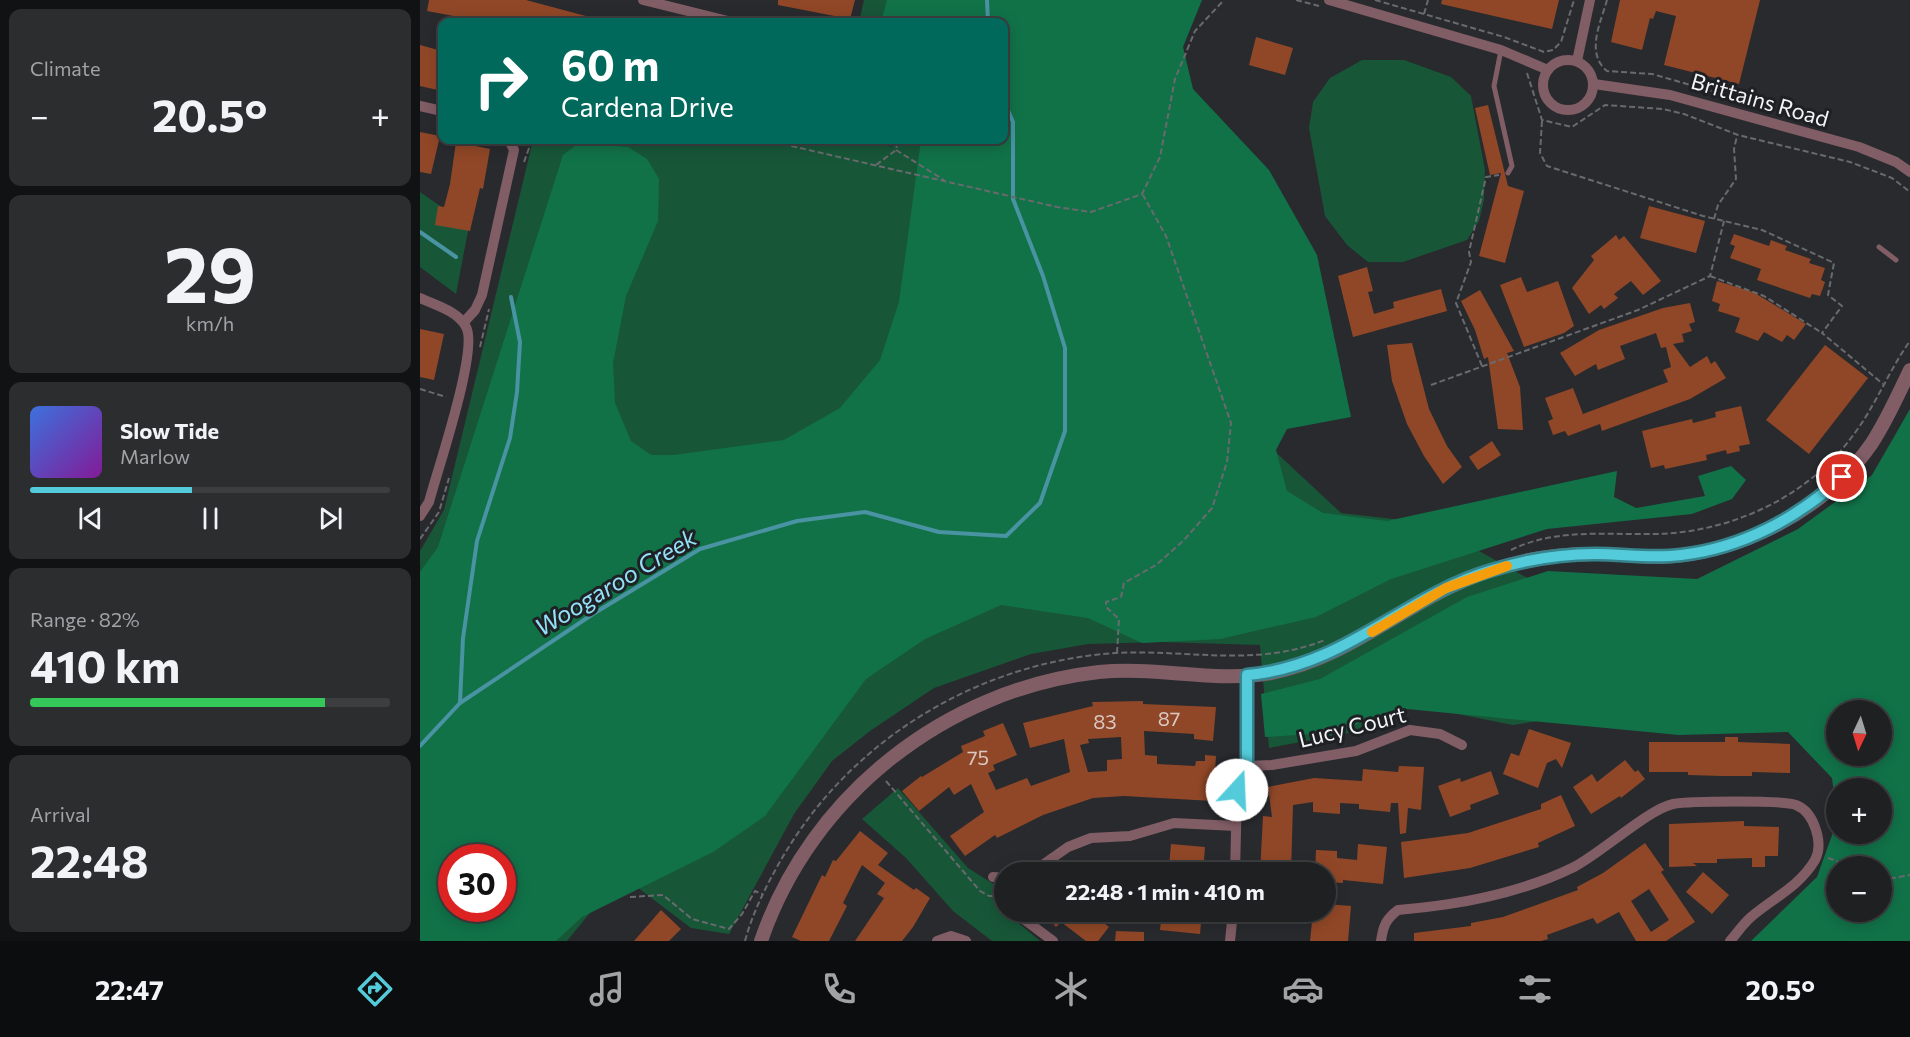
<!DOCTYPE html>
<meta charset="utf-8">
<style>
:root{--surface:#1e2022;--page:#2b2d2f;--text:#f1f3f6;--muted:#a1a3a5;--line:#3c3e40;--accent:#53cbda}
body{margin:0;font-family:Commissioner,sans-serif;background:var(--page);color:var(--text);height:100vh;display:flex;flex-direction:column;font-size:22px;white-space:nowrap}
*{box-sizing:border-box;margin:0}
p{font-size:20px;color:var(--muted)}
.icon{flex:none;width:33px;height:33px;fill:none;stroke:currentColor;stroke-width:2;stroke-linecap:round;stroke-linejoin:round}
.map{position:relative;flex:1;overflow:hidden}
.side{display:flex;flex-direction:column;gap:9px;padding:9px;background:#101213;width:420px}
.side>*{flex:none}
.hud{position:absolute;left:18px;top:18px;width:570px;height:126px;border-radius:12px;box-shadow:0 3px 15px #0003,0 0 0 2px var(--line);background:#00695c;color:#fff;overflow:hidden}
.needle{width:39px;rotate:184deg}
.controls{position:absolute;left:1406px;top:700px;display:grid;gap:12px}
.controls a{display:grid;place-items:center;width:66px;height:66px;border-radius:50%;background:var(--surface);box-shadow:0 3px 15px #0003,0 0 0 2px var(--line);font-size:30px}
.speed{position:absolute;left:18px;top:844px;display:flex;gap:12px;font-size:30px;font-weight:700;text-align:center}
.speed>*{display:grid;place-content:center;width:78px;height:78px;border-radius:50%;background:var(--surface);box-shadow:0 3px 15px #0003,0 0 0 2px var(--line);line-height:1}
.speed .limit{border:9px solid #d22;background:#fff;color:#111}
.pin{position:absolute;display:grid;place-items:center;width:51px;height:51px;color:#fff;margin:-26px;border:3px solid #fff;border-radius:50%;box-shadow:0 2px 6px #0007}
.me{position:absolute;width:66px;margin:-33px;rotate:20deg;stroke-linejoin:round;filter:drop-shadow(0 0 4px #0008)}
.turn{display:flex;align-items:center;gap:21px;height:126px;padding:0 24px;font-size:27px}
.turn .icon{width:78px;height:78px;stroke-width:2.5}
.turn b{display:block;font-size:42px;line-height:51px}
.big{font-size:45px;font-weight:700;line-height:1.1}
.side .widget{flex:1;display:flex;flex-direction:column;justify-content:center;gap:9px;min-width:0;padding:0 21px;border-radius:12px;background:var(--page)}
.side .dial{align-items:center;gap:0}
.dial b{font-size:78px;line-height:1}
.song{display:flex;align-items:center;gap:18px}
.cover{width:72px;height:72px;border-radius:9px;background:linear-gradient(135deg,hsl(220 70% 55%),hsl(290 70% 35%))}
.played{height:6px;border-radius:3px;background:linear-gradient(90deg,var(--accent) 45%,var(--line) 45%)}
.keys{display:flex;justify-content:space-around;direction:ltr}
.heat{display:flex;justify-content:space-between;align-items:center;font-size:33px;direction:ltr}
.charge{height:9px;border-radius:4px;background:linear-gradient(90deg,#34c759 82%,var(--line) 0)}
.trip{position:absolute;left:574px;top:862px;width:342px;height:60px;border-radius:30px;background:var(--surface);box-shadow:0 3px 15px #0003,0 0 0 2px var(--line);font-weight:700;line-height:60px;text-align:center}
.tabs{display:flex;height:96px;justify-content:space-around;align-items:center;background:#0c0d0e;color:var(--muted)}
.tabs .icon{width:42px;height:42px}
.tabs .active{color:var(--accent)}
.tabs b{font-size:27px;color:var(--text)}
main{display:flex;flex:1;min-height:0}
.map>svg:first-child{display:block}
</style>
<main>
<section class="side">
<div class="widget"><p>Climate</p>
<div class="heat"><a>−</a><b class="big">20.5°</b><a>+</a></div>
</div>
<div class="widget dial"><b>29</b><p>km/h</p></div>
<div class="widget">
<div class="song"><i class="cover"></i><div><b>Slow Tide</b><p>Marlow</p></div></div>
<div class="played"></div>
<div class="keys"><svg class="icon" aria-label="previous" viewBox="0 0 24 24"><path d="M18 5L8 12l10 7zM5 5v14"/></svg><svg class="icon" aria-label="pause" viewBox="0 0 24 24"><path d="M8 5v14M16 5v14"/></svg><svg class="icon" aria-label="next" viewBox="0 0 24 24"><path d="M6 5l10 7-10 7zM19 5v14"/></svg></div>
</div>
<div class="widget"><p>Range · 82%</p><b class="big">410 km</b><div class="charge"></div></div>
<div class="widget"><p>Arrival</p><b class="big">22:48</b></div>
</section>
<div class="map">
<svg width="1490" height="941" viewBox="0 0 1490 941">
<rect width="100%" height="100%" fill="#282a2e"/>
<g fill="#175738" fill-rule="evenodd">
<path d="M444,0H567L568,22H439Z"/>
<path d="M942,60H984L1031,77L1051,96L1065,170L1064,200L1059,221L1047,240L983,262H948L927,245L905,216L889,128L893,102L910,78Z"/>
<path d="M113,140H441L472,147L474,140H584L845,442L921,513L1009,523L1120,585L1137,718L1093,725L992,705L929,733L849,748L840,645L741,642L668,644L611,654L514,688L450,731L412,761L374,814L309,934L271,928L201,875L147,941H0V551L24,510ZM32,858H82V909H32Z"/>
<path d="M0,192L49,226L36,294L0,267Z"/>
<path d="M478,788L548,868L578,887L585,912L620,941H572L533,911L486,858L442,819Z"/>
</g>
<g fill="#117248" fill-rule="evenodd">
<path d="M467,0H782L763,47L773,89L849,170L897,255L931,417L867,429L856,450L867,491L903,513L967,521L1197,471L1194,497L1216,508L1285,496L1278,476L1311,466L1326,480L1312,499L1272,514L1127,529L971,579L896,617L800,639L722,643L668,618L581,605L505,639L446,679L345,816L293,852L162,917L136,941H0V572L18,547L143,155L159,143L208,147L227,159L239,179L238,221L206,296L193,363L195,403L211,441L231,455H254L364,440L420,408L460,360L479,302L501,140H584V22H461ZM32,858H82V909H32Z"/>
<path d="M1490,409V941H1331L1397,877L1416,824V834H1461V789H1416V811L1412,778L1368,732L1259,735L987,709L907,733L845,737L841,694L900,679L1047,597L1128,571L1277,579L1378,529L1452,475ZM1416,711H1461V756H1416ZM1416,867H1461V912H1416Z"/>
</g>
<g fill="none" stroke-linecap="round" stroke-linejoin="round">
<g stroke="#4993a3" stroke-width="4">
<path d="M567,0L568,22"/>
<path d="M0,232L36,257"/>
<path d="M40,702L43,638L57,541L90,438L97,392L100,342L91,297"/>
<path d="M0,746L40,703L173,614L280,549L377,521L445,512L519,532L586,536L620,503L645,431V348L623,276L593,199V122L584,101"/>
</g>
</g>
<g fill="#904727" fill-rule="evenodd">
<path d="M9,0H106L177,19V22H43L44,18L7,11Z"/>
<path d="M358,0H435L430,19L358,5Z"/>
<path d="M1022,0H1139L1132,29L1021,4Z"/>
<path d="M1200,0H1340L1319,84L1244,65L1256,16L1236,11L1233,19L1230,18L1222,50L1191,42Z"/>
<path d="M836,37L873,48L865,75L829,65Z"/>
<path d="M0,45L22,51V91L0,86Z"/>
<path d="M1068,105L1088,186L1104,191L1085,263L1059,256L1081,173L1070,175L1055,108Z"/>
<path d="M0,132L20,136L11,174L0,172Z"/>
<path d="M36,142L70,149L63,189L60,188L50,231L15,225L18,206L24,207L30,184Z"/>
<path d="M1229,206L1285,221L1276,253L1220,238Z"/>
<path d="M1314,234L1349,246L1351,240L1367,246L1365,250L1391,259L1389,263L1405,268L1401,280L1405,282L1400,296L1392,294L1390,298L1337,280L1341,269L1310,258L1315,246L1310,244Z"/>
<path d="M1196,235L1199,240L1204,236L1241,281L1223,295L1211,281L1194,294L1198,298L1184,309L1181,305L1169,314L1152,288L1174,260L1171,256Z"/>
<path d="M947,267L953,291L948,292L954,314L974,308L973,302L1021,289L1027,311L933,337L918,276Z"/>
<path d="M1101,277L1107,292L1138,281L1154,326L1144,333L1104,347L1080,285Z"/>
<path d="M1297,281L1333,292L1386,324L1374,340L1367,335L1362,342L1344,332L1338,341L1315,332L1320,318L1298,311L1300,304L1292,301Z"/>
<path d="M1060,290L1094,351L1087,353L1100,387L1103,430L1078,429L1068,357L1064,359L1055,330L1041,301Z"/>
<path d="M1270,303L1275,322L1269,324L1272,331L1262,334L1264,342L1253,344L1270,367L1287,356L1291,364L1295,361L1306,378L1270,399L1182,431L1180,424L1148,436L1145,431L1133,435L1128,421L1133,419L1125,398L1153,388L1163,414L1248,382L1243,370L1251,367L1246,347L1241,348L1236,333L1200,346L1205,359L1178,370L1176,364L1155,376L1140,353L1179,330L1243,308Z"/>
<path d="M0,329L24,334L14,380L0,377Z"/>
<path d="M992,343L1009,409L1027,446L1042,467L1023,484L1004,456L987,424L972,381L967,345Z"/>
<path d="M1405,345L1448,378L1389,454L1346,420Z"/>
<path d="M1321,406L1330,444L1319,446L1320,451L1307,454L1306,450L1286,455L1287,460L1245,469L1244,465L1231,468L1222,431L1272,419L1273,423L1296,417L1295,412Z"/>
<path d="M1072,441L1081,455L1058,470L1049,457Z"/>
<path d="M723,701V704L796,707L793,741L774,739V734L724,731L725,755L737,756V764L775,766L776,761H785V755L796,756L793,801L704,796L673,798L623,815L577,838L575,835L545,856L530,836L564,812L551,784L534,795L529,787L499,811L482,791L501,776L502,777L543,752L541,746L565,736L563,731L583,723L597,755L573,765L575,770L568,773L576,790L607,778L611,786L650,772L644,739L610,748L603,723L673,706L672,702ZM701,737L702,759L687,760V771L668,772L660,745L669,743L668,739Z"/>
<path d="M1109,729L1151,743L1142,768L1136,759L1127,763L1118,788L1083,774L1091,753L1099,756Z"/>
<path d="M1305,737H1318V742L1370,744V773L1332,772V776H1302L1268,775V772H1229V742H1305Z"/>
<path d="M1205,760L1215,772L1218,770L1225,779L1201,798L1200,796L1171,814L1153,787L1172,774L1177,782Z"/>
<path d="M979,766L1004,767L1001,810L988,808L986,833L980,834L978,803H971L970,812L939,809V804L920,803V814L893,812V802L873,805L871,873H840L843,816L852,817L848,787L894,778L942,781L943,769L978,772Z"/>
<path d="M1071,771L1079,794L1050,805L1051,809L1030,817L1018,786L1040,778L1041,782Z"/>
<path d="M1141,795L1155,826L1118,843L1119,847L1050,868L984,878L981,842L1048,833L1121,809V804Z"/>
<path d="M1324,821V826L1359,827L1358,856H1345V867H1332V858L1297,859V863H1273L1277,866L1249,867V824Z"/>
<path d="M440,831L468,853L458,865L494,890L496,888L510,898L493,927L482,941H435L464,898L457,894L465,883L442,865L423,903L427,906L409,941H381L372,937L402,875L405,877L413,860L416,861Z"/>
<path d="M1225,843L1244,870L1241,872L1275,922L1246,941H1216L1199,912L1177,924L1173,918L1127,935L1128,939L1121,941H994V933L1051,926V923L1083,917L1158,890L1157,887L1183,873ZM1229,889L1249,920L1231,932L1211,901Z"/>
<path d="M751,844L785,847L783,873H766L767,869L749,867Z"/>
<path d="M938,844L967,847L963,884L923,880V883L906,882V873H895L896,850L917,851V858L937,860Z"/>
<path d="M701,862L728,864V873H700Z"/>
<path d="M1283,872L1309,895L1292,914L1266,892Z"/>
<path d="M906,904L931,906L928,941H890L893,912H906Z"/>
<path d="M241,910L261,929L249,941H214Z"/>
<path d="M623,912H652L658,920L665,912H670L689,927L678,941H666L641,922L636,927Z"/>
<path d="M742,912H782L780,934L740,930Z"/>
<path d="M696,931L724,932V941H695Z"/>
</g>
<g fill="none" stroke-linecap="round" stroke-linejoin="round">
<g stroke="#686a6e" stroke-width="2" stroke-dasharray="6 3" stroke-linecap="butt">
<path d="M876,0L899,6"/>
<path d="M955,0L1084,37L1124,52L1133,50L1141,42L1154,0"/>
<path d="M1187,0C1181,22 1165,53 1187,71L1232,74L1316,98"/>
<path d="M1004,14L1008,0"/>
<path d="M1107,73L1122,120L1152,127L1185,105L1243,109L1264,114L1318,135L1430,162L1472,178L1490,192"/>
<path d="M1122,121L1120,153L1127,166L1283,216L1342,230L1414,263L1408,295L1422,306L1402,333L1463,384"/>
<path d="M345,140L637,207L671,212L722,194L740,157L755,79L775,31L804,0"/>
<path d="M476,150L524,180"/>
<path d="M104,162L112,140"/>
<path d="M456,165L476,150L478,140"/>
<path d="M1294,219L1298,205L1316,179L1314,149L1317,136"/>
<path d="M1290,276L1344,296L1402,333"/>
<path d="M60,347L69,309"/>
<path d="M1062,366L1036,303L1051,262L1049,252L1066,177L1079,175"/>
<path d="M1011,385L1218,310L1290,276L1304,221"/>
<path d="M0,389L26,397"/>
<path d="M0,539L19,512L29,478"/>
<path d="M1091,550C1136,528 1185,535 1234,534C1310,533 1389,497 1434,434C1456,405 1469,370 1490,341"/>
<path d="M697,653L699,619L686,607V602L701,597L704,583L736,565L764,540L792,508L807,462L811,423L746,236L723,195"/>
<path d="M466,781L560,891L569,896H585"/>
<path d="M1408,858L1417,861L1419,867"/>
<path d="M1461,880L1490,875"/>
<path d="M210,897L243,895L272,919L309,929L322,914L335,891L342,894"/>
<path d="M325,941C332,915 344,890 357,867C425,743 554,663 695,653C768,649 834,668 905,640"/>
</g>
<g stroke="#815d65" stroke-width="5">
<path d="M1081,50L1074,86L1092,166L1088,173"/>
<path d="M1459,247L1476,260"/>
</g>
<g stroke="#815d65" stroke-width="10">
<path d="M223,0L312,22"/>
<path d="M909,0L1081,50L1128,70"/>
<circle cx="1148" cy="85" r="25"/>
<path d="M1157,61L1170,0"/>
<path d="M1174,84L1250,95L1439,147L1476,162L1490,172"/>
<path d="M0,106L22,111"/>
<path d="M0,298C15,305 38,311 46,327C59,349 17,471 9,502L0,516"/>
<path d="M44,322L55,310L62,295L94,150L89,140"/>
<path d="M827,766L852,765L936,751L990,730L1020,734L1042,745"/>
<path d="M611,873L648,847L671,838L710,836L754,823L816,826"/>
<path d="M815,873L817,790L827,766V675"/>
<path d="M573,877L585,878"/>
<path d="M599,912L601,917L633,941"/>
<path d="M517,941L531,936L546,941"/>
<path d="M810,941L813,912"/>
<path d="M961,941C963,926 966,919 978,910C1039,905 1099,894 1154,867C1181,853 1229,809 1253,804C1269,801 1364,800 1376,805C1394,812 1404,843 1395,860C1379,887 1353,898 1331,917C1323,924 1317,933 1310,941"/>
</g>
<path stroke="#815d65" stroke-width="14" d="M341,941C391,795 526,689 679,672C736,666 794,683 851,673C932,658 992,596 1069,571C1103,559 1141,553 1178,554C1198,554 1219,557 1240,557C1320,554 1406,510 1452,443C1467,420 1478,395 1490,370"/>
</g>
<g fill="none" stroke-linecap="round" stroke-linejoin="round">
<defs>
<path id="route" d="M817,790L827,766V675C927,666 983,596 1072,570C1105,560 1140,554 1175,554C1204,554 1232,559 1261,555C1322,548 1378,518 1422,477"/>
</defs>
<use href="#route" stroke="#36848e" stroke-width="15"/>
<use href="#route" stroke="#53cbda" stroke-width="10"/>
<path stroke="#f59e0b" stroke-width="10" d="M952,632L1026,588L1087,566"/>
</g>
<g text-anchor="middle" stroke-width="6" stroke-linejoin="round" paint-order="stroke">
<g font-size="20" fill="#dac9c2">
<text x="749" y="726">87</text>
<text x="685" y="729">83</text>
<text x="558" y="765">75</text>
</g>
<g font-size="22" fill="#f2f4f6" stroke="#1e2024">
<text transform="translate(1340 100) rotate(16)" y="8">Brittains Road</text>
<text transform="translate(932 727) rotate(-14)" y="8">Lucy Court</text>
</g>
<g font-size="24" font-style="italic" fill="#93e1f9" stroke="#1e2024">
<text transform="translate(196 583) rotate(-31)" y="8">Woogaroo Creek</text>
</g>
</g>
</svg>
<div class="controls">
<a><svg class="needle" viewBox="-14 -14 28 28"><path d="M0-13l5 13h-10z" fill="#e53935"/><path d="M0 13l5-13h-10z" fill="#a1a3a5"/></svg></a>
<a>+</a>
<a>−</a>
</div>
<div class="speed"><div class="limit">30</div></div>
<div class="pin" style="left:1422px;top:477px;background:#d93025"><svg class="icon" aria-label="arrive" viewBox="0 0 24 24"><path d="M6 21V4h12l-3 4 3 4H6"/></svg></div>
<svg class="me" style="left:817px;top:790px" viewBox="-20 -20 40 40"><circle r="19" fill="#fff"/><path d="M0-13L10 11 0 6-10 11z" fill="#53cbda"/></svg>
<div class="trip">22:48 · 1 min · 410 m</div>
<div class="hud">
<div class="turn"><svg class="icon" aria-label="right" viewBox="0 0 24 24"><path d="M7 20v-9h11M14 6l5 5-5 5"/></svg><div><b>60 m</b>Cardena Drive</div></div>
</div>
</div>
</main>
<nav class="tabs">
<b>22:47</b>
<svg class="icon active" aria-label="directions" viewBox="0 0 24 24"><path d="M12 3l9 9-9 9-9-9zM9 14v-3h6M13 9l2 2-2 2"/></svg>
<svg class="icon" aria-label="music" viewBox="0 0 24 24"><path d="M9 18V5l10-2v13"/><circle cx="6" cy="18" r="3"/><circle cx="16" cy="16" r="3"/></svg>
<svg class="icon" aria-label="phone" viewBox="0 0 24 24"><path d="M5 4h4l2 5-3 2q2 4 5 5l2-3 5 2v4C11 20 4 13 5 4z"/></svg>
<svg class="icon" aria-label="climate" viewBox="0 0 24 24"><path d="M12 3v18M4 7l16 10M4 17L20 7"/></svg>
<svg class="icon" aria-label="car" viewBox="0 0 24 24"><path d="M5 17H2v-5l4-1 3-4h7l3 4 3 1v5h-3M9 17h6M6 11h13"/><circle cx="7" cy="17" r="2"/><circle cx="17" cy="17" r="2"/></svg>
<svg class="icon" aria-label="filters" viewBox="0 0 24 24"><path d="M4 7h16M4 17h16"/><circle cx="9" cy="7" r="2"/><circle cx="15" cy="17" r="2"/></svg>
<b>20.5°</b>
</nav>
